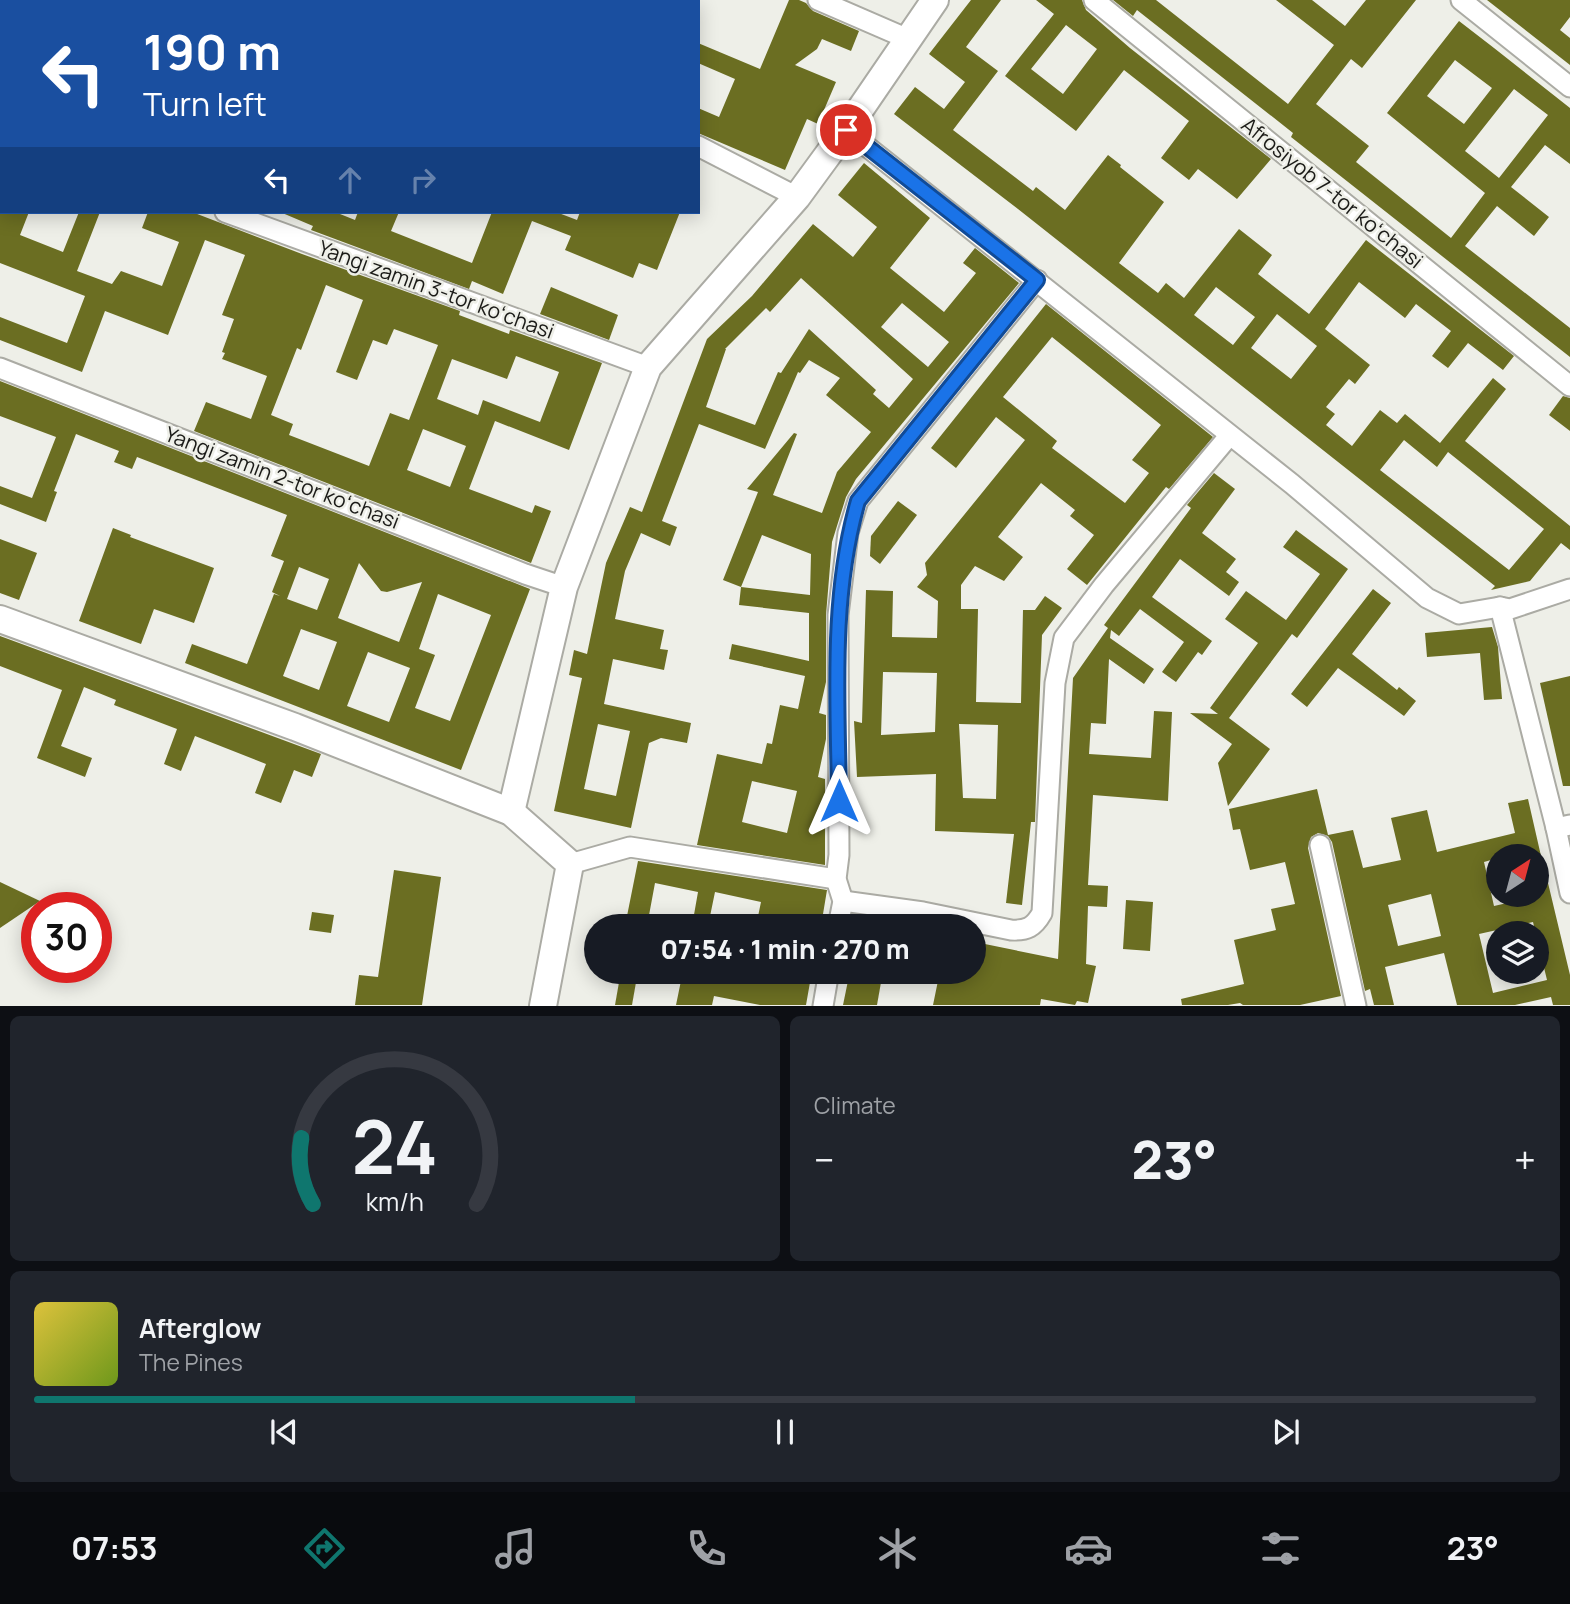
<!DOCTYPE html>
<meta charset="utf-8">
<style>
:root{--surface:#171b24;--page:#20242c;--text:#f1f3f6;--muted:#9ea1a6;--line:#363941;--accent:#0f766e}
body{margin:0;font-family:Manrope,sans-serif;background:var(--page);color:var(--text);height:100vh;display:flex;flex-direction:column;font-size:26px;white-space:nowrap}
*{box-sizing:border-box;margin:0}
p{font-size:23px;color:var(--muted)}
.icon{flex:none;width:38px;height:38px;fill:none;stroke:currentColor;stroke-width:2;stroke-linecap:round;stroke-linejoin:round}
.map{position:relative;height:1006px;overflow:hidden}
.sheet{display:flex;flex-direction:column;gap:10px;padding:10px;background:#0d0f14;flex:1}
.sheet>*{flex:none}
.hud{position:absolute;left:0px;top:0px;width:700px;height:214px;box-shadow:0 4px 18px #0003;background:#1a4fa0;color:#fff;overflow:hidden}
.needle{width:46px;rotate:36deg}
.controls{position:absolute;left:1486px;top:844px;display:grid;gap:14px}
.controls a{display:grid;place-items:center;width:63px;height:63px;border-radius:50%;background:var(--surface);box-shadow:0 4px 18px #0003;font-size:35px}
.speed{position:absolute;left:21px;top:892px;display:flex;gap:14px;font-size:35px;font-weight:700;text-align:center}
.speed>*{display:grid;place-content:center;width:91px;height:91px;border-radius:50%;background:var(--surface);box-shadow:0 4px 18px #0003;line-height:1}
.speed .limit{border:10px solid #d22;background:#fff;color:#111}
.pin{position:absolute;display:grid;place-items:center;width:60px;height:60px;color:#fff;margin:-30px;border:4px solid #fff;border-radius:50%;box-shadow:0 2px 7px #0007}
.me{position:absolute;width:77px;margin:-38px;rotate:0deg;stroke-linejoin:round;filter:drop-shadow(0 0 5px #0008)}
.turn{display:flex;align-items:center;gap:24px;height:147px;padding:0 28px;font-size:32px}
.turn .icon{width:91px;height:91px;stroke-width:2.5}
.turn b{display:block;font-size:49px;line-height:60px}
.lanes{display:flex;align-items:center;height:66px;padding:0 28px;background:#0003;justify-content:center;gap:35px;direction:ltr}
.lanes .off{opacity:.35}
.big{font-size:52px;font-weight:800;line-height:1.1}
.sheet .tile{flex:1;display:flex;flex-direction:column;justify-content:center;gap:10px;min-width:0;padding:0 24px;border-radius:10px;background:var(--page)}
.sheet .dial{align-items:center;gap:0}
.dial svg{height:182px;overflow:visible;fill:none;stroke:var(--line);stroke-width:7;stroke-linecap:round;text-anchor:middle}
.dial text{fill:var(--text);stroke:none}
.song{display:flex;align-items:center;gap:21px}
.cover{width:84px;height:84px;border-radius:10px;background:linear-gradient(135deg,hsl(50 70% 55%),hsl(80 70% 35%))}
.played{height:7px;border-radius:4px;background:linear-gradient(90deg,var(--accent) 40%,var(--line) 40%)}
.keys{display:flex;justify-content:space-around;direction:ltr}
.heat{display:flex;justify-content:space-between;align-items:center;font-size:38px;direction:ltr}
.sheet .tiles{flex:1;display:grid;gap:10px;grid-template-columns:1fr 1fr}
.tile:last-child{grid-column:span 2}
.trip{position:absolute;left:584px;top:914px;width:402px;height:70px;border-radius:35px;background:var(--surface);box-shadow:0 4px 18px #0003;font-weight:800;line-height:70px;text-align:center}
.tab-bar{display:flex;height:112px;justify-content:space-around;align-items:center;background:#090b0e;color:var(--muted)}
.tab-bar .icon{width:49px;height:49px}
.tab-bar .selected{color:var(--accent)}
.tab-bar b{font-size:32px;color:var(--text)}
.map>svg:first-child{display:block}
</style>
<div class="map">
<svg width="1570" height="1006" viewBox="0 0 1570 1006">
<rect width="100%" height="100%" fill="#eeefe8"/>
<g fill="#6b6e22" fill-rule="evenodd">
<path d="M789,0H799L806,3L813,11L859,31L851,51L822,39L817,49L795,65L836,82L818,124L807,119L785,170L698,133V108L719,117L735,79L698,63V43L760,69Z"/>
<path d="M971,0H1001L966,47L998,71L953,130L1033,191L1036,187L1065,210L1108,155L1121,165L1120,167L1164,202L1119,263L1158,293L1166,283L1184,298L1239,229L1272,255L1258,274L1309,314L1366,240L1514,356L1503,370L1468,343L1448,368L1432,356L1451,331L1416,304L1405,318L1359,282L1325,329L1370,365L1355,384L1349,379L1326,407L1335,414L1326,425L1352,446L1380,410L1397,423L1405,414L1440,443L1493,378L1506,389L1465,441L1570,526V550L1561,543L1530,581L1491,590L1495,586L1018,209L894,114L915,87L944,109L965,82L929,54ZM1216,287L1255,317L1233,345L1194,315ZM1277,314L1317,346L1291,379L1251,348ZM1404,440L1437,467L1448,452L1544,529L1509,570L1380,470Z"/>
<path d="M1036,0H1082L1086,10L1130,48L1271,159L1237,199L1198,169L1189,180L1161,158L1189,121L1124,70L1076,131L1005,76L1054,14ZM1066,25L1097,49L1063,94L1031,69Z"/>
<path d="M1113,0H1156L1288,104L1334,45L1276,0H1312L1345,26L1366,0H1416L1362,68L1351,59L1316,104L1369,146L1356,162L1451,238L1485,193L1387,113L1459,21L1494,48L1570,108V164L1545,145L1511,187L1549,217L1534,236L1497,206L1465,246L1570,328V357L1291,137L1293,133L1137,10L1133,16ZM1455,60L1492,88L1464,124L1427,96ZM1514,89L1548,115L1499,178L1465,151Z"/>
<path d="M1487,0H1570V17L1560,30L1570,38V65Z"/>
<path d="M864,163L930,218L890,268L944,312L976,273L963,263L975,248L1019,283L856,479L846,497L832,542L826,615V682L819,713L826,715V739L818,777L825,779V865L697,845L717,754L762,764L767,743L772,744L780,705L798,709L805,676L729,659L732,644L809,661V613L739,605L741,587L723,580L758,492L747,489L794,433L797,434L773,495L822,513L837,472L871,432L826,395L840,378L809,360L800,373L798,372L765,449L699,424L662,521L677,527L670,546L641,533L625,571L615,619L664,630L660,649L668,650L664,670L613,659L604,704L691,723L687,743L661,738L649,743L631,828L554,811L582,678L569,675L574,650L587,654L606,563L630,507L642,512L707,339L752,296L813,224L853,257L877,227L838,195ZM801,278L913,379L889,408L873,394L876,390L809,329L781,373L778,372L755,425L706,407L726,349H725L766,308L770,312ZM902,303L949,342L928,367L881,327ZM762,535L811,554L810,595L741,587ZM598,724L630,731L616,796L584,789ZM752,781L797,791L787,833L742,822Z"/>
<path d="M0,212H29L20,235L63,252L79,212H100L77,271L112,284L121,271L162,286L179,242L142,228L148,212H192L302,254L460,311L459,315L509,334L510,330L602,363L569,450L495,421L469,489L532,513L535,505L551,511L531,563L194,431L206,402L251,419L267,376L222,359L225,353L222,352L234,319L222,315L245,255L205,240L168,335L105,311L82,372L0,340V317L67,343L85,296L0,263ZM326,285L363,300L336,372L357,380L373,340L387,345L394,329L438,345L409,420L390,413L369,466L289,435L293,424L271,415L297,348L301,350ZM516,356L559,372L540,422L483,400L478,415L437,399L452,359L507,379ZM423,429L466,446L450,487L407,470Z"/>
<path d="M280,212H335L355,220L358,212H399L391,231L472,263L492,212H556L577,220L580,212H680L657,270L639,263L633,278L565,250L571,236L532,221L503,294L472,281L469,289L311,230L313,226Z"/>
<path d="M551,287L618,315L609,340L540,314Z"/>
<path d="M1046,304L1213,437L1169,489L1166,487L1087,585L1067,569L1094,535L1070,516L1075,510L1041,483L998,537L1023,557L1004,581L975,566L961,585V609H978L976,702L1021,703L1023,610H1035L1045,596L1062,608L1042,635L1035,822H1031L1022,905L1006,903L1014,834L935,831L936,774L857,777L854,721L862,723L866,590L893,591L892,637L937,638L938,601L917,587L927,575L925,563L1025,440L996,417L956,468L931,448ZM1052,337L1161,425L1132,460L1149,473L1125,503L1052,448L1057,441L1003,397ZM883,672L937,673L935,732L881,735ZM959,724L998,725L996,799L963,798Z"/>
<path d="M0,381L530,589L461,770L185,663L192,644L247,664L274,594L280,596L272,592L284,561L271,556L287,515L137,457L132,469L114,462L119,451L76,434L54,491L57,492L46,522L0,504V486L32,498L56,437L0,416ZM359,563L381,591L387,592L422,582L399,642L338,618ZM299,567L329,579L317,610L287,599ZM438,594L491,615L450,721L415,708L435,655L419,649ZM301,629L337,642L319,690L283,676ZM368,652L410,668L389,722L347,706Z"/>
<path d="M1563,396L1570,398V431L1549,415Z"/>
<path d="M1214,473L1235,489L1202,533L1236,559L1226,572L1239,582L1229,596L1180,559L1152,597L1212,641L1202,655L1198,652L1176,682L1162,672L1184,642L1140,609L1119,636L1111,630L1110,638L1154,669L1144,684L1109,659L1106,724L1091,723L1089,754L1151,758L1154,711L1172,712L1168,801L1093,795L1088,885L1108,886L1107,907L1088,906L1086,964L1096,966L1088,1003L1077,1001L1075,1005L1041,999L1040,1005H933L940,971H975V942L1058,959L1073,678L1108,628L1104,625L1191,508L1187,505Z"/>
<path d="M898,501L917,515L880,564L870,556L871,536Z"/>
<path d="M113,528L131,535L130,537L214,568L194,623L154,609L141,644L79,621Z"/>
<path d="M1296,530L1348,569L1297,638L1292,634L1229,718L1270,749L1228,806L1218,763L1232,744L1190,713L1218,714L1210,708L1258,643L1225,619L1246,591L1286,620L1320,574L1283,547Z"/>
<path d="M0,539L37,553L19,600L0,593Z"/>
<path d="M1373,589L1391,603L1352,654L1397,690L1399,687L1416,701L1404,716L1338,668L1307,707L1291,694Z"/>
<path d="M1492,627L1498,647L1502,699L1484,700L1480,653L1427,657L1425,633Z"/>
<path d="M0,636L321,754L312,777L294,770L281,803L255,793L266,764L195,736L181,771L164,764L177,729L114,705L116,700L84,687L61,746L92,758L85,777L37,758L62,690L0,666Z"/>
<path d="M1570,676V786H1563L1540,683Z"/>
<path d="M1317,789L1328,835L1353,830L1363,868L1401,860L1391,818L1427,810L1437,852L1515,833L1508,803L1528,799L1541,856H1498V858L1484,862L1494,906L1529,898L1528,894H1536V862H1543L1570,975V1005H1553L1551,997L1515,1005H1457L1444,953L1385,967L1394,1005H1374L1370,989L1365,991L1332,842L1328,836L1318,833L1311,837L1308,848L1341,996L1300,1005H1243L1240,1003L1228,1005H1182L1181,999L1244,984L1234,940L1276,930L1271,909L1295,904L1285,862L1250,870L1240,829L1233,830L1229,809ZM1431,894L1441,936L1398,946L1388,905ZM1533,922L1547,980L1493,993L1479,934Z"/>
<path d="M638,861L827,890L821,926H756L761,902L715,892L708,926H692L698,892L655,883L647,926H625Z"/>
<path d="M394,870L441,877L422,1005H355L359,975L378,977Z"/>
<path d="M0,882L40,901L0,928Z"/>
<path d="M1126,900L1153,902L1150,951L1123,949Z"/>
<path d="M312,912L334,915L331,933L309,930Z"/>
<path d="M621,971H638L632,1005H615Z"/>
<path d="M683,971H710L746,979L747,971H812L806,1005H760L714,996L712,1005H676Z"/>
<path d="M850,971H883L877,1005H843Z"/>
</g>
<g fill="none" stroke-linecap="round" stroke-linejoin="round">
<defs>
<g id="street">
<path d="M346,0L350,2"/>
<path d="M818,0L908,39"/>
<path d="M1094,0L1570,386"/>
<path d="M1461,0L1570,87"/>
<path d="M171,2L172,0"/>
<path d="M456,2L457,0"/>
<path d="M0,121L2,122"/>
<path d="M846,130L1292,484L1427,598L1459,614L1500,607L1510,609L1570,589"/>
<path d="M698,146L797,197"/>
<path d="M225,212L648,367"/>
<path d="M0,368L525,574L564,587"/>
<path d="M1500,607L1556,828"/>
<path d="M1570,825L1556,828L1570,893"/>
<path d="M1320,845L1356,1006"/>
<path d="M570,864L630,847L836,879"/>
<path d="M843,901L923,912L1011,930C1027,931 1034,927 1042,913L1055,683L1064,638L1104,585L1229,436"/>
<path d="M838,926L843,901L836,879L839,855L838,615L848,533L858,501L1037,280"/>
<path d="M823,1006L829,971"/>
</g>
<g id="secondary">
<path d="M0,619L295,727L511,812L570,864L543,1006"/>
<path d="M511,812L564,587L648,367L797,197L846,130L935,0"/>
</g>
</defs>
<use href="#street" stroke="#ababa4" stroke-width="23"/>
<use href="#secondary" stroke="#ababa4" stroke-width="30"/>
<use href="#street" stroke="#fff" stroke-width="19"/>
<use href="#secondary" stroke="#fff" stroke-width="26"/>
</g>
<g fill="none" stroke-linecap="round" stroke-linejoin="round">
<defs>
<path id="route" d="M839,801C838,701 830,598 858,501L1037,280L846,130"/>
</defs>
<use href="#route" stroke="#114b97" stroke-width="18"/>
<use href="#route" stroke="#1a73e8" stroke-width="12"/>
</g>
<g text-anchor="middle" stroke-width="5" stroke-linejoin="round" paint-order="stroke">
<g font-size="21" fill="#1b1b18" stroke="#eeefe8">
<text transform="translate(1332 193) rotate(39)" y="7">Afrosiyob 7-tor koʻchasi</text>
<text transform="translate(436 290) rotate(20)" y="7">Yangi zamin 3-tor koʻchasi</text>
<text transform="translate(282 478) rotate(21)" y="7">Yangi zamin 2-tor koʻchasi</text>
</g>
</g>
</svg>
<div class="controls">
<a><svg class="needle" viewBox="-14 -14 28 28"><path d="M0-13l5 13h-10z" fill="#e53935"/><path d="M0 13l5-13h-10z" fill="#9ea1a6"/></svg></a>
<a><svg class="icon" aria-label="layers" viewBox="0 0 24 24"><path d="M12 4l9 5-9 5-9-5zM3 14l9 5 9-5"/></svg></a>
</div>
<div class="speed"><div class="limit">30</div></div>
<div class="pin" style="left:846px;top:130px;background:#d93025"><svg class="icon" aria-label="arrive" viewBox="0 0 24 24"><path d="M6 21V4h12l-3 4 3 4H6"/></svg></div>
<svg class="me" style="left:839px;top:801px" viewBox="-20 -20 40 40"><path d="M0-17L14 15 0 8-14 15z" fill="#1a73e8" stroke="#fff" stroke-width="4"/></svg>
<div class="trip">07:54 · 1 min · 270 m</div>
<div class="hud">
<div class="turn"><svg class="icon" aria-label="left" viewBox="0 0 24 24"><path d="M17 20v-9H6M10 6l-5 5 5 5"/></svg><div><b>190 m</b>Turn left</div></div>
<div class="lanes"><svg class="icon" aria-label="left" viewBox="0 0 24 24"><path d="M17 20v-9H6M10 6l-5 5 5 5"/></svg><svg class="icon off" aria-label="ahead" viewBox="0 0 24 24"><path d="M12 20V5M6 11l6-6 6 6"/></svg><svg class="icon off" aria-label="right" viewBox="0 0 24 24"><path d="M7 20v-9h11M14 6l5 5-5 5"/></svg></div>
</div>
</div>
<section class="sheet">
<div class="tiles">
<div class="tile dial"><svg viewBox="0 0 100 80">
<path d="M14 69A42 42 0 1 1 86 69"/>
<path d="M14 69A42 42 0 0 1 9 40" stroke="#0f766e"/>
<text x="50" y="56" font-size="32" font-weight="700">24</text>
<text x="50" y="72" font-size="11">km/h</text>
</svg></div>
<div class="tile"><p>Climate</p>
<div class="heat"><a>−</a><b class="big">23°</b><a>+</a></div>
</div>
<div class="tile">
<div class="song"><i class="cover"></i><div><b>Afterglow</b><p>The Pines</p></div></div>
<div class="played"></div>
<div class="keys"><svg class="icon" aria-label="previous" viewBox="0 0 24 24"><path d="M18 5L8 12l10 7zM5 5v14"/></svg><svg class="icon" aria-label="pause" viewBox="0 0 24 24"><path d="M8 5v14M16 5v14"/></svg><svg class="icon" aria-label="next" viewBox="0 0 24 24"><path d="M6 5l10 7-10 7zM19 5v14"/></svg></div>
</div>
</div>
</section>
<nav class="tab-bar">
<b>07:53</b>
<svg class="icon selected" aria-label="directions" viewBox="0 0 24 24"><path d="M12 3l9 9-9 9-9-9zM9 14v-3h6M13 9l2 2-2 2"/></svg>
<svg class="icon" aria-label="music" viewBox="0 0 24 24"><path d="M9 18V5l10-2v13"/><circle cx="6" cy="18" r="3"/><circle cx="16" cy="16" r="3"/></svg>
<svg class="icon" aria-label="phone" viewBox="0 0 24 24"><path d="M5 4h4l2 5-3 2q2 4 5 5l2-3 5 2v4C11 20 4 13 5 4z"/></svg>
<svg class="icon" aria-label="climate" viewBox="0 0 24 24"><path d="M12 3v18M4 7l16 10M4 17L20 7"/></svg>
<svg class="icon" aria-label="car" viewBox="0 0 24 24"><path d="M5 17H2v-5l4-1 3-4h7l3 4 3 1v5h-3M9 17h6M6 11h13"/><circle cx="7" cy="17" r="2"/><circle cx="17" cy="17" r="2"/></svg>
<svg class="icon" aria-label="filters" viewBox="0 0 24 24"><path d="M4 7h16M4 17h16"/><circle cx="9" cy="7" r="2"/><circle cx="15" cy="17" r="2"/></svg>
<b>23°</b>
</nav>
